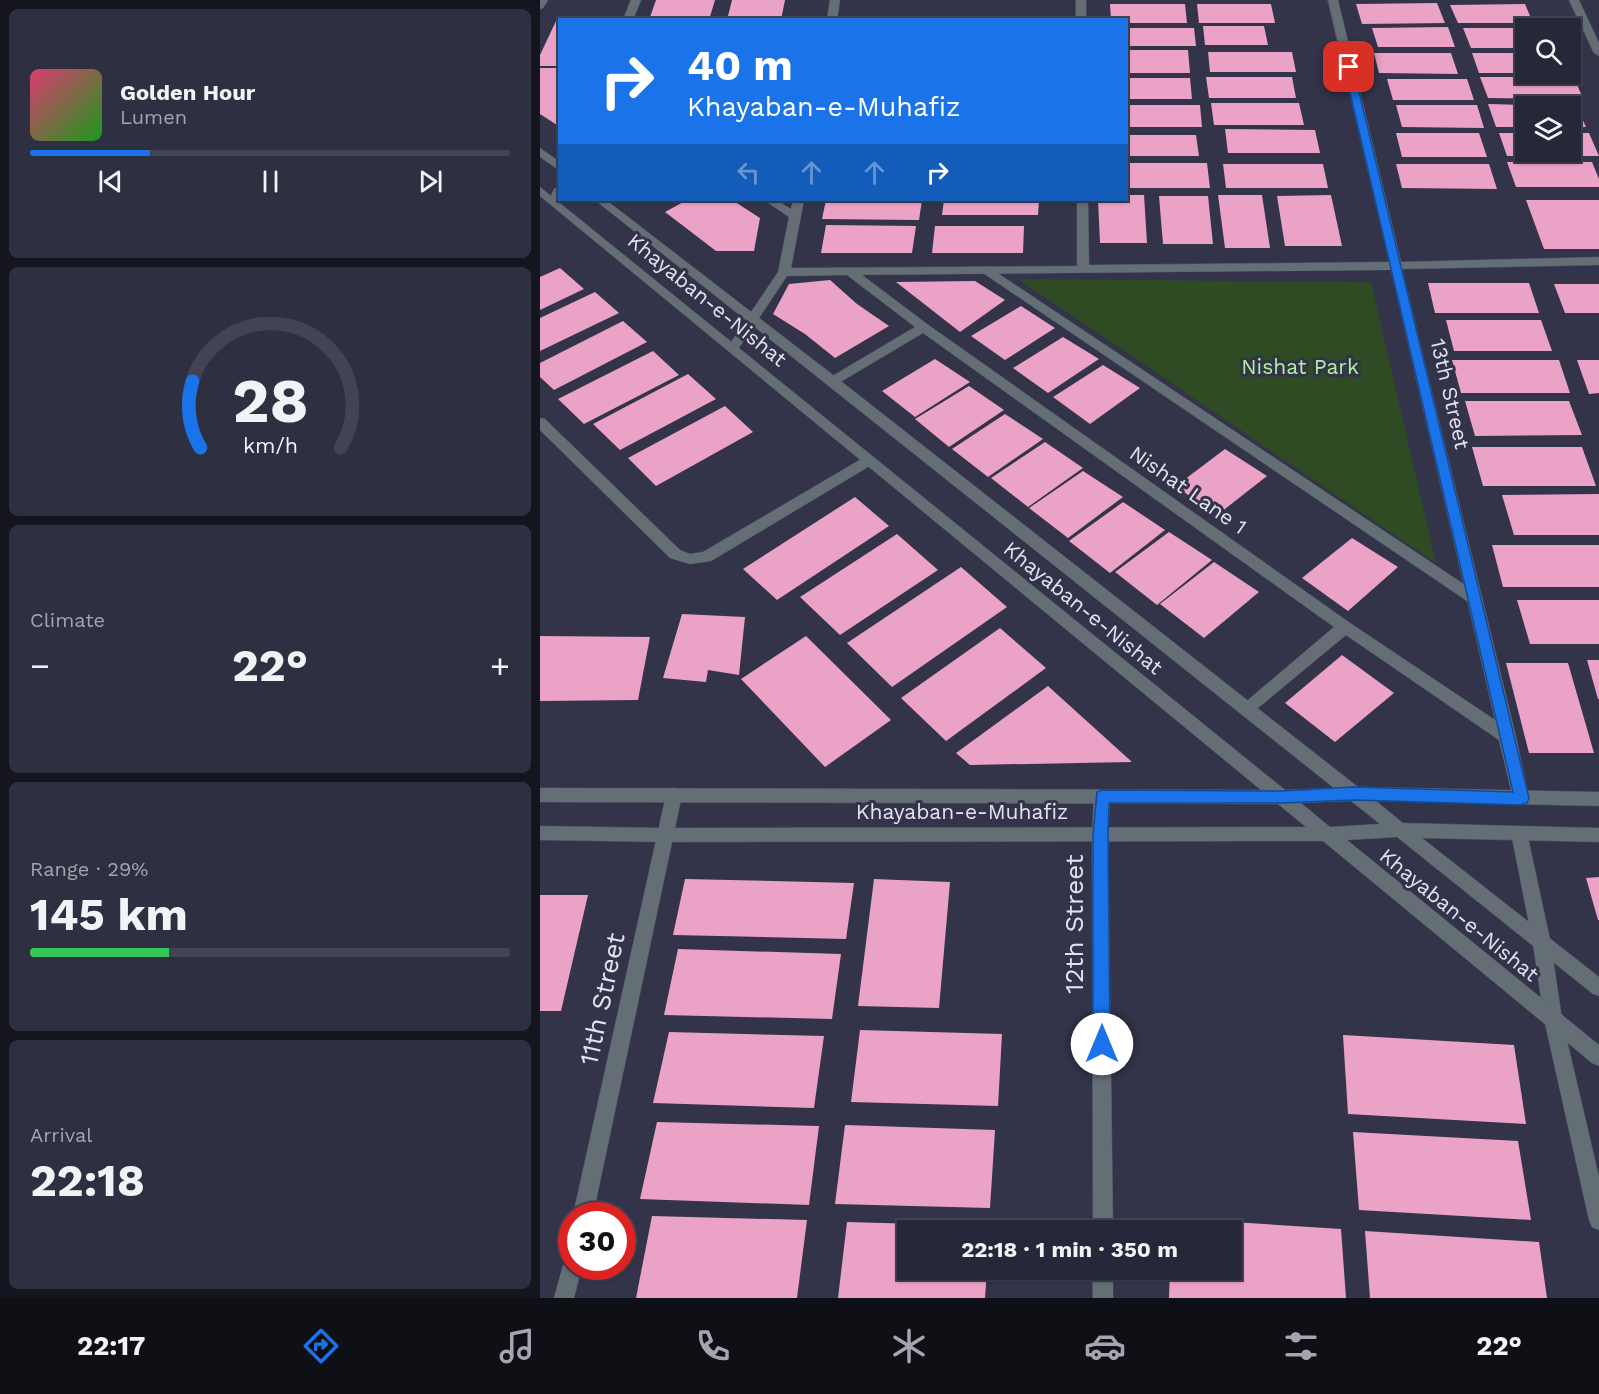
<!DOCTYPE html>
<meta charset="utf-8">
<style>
:root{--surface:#262738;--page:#2e2f40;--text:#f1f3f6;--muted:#a4a5ae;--line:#424453;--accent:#1a73e8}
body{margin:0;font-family:"Work Sans",sans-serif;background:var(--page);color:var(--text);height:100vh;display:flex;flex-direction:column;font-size:22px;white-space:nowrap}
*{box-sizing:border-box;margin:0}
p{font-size:20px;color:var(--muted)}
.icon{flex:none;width:33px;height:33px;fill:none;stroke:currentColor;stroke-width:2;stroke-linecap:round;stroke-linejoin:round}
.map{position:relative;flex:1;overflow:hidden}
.details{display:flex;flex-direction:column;gap:9px;padding:9px;background:#15151f;width:540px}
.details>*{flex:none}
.guide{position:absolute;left:18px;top:18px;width:570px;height:183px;border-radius:0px;box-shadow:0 2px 4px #0004,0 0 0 2px var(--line);background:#1a73e8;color:#fff;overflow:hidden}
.fabs{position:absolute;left:975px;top:18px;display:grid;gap:12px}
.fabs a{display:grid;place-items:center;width:66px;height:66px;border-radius:0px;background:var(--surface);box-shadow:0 2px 4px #0004,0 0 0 2px var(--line);font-size:30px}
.speed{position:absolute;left:18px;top:1202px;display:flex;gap:12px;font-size:30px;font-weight:700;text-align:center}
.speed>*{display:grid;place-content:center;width:78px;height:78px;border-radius:50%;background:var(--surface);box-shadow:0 2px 4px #0004,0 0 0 2px var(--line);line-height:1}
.speed .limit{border:9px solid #d22;background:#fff;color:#111}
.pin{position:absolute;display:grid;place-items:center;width:51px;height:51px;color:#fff;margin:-26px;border-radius:12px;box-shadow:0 3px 9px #0006}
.me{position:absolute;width:66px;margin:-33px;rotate:0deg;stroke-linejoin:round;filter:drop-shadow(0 0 4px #0008)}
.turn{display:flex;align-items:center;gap:21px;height:126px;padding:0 30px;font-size:27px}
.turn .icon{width:78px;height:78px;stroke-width:2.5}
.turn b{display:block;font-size:42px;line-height:51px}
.lanes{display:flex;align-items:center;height:57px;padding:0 30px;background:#0003;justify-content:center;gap:30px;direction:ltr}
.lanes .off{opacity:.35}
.big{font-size:45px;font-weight:700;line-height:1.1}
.details .widget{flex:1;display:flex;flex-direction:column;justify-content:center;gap:9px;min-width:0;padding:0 21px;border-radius:9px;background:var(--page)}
.details .dial{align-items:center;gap:0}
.dial svg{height:156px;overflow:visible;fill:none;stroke:var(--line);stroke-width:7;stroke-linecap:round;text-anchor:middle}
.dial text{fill:var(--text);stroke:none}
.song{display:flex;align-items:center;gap:18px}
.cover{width:72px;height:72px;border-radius:9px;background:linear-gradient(135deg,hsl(340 70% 55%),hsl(120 70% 35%))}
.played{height:6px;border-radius:3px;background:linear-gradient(90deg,var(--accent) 25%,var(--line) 25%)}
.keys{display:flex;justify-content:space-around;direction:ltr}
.heat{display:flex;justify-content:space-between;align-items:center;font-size:33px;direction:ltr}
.charge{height:9px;border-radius:4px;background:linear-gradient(90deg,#34c759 29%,var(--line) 0)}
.trip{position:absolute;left:357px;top:1220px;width:345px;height:60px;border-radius:0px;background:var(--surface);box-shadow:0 2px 4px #0004,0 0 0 2px var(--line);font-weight:700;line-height:60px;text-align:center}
.dock{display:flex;height:96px;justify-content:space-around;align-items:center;background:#0f1016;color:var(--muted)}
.dock .icon{width:42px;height:42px}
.dock .current{color:var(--accent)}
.dock b{font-size:27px;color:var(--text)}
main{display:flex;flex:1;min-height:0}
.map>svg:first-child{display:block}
</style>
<main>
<section class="details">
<div class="widget">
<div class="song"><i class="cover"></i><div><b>Golden Hour</b><p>Lumen</p></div></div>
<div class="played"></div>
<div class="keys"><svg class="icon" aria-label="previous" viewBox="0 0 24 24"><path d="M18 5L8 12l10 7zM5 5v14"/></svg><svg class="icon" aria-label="pause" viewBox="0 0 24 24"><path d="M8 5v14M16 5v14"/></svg><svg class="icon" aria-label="next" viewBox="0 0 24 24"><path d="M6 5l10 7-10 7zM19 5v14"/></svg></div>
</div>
<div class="widget dial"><svg viewBox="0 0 100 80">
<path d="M14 69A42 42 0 1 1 86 69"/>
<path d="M14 69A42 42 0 0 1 10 35" stroke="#1a73e8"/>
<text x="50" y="56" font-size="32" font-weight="700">28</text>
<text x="50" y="72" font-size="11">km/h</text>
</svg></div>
<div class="widget"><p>Climate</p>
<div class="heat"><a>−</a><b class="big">22°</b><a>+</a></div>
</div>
<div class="widget"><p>Range · 29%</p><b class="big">145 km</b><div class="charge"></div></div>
<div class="widget"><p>Arrival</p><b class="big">22:18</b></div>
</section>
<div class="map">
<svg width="1059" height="1298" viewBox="0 0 1059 1298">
<rect width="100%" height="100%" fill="#33344a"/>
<path fill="#2e4b24" d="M478,279L831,282L896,563Z"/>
<g fill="#eaa2c6">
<path d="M116,0H175L169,20H109Z"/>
<path d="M192,0H245L241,20H187Z"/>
<path d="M897,3L905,23L822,24L816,4Z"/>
<path d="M570,4H645L647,23H586V20H571Z"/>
<path d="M657,4H731L735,23H659Z"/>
<path d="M985,4L993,23H918L910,5Z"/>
<path d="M16,21H20V66H0V55Z"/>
<path d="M663,26H724L728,45H665Z"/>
<path d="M908,27L915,47H838L832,28Z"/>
<path d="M586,28H654L656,46H586Z"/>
<path d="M923,28H986V48H931Z"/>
<path d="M586,50H648L650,73H586Z"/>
<path d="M668,52H752L756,72H670Z"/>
<path d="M834,53H911L918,74L839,73Z"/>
<path d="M932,53H986V73H939Z"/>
<path d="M0,68H20V127L0,114Z"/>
<path d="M666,77H752L756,98H669Z"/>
<path d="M940,77H1034L1043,99L948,98Z"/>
<path d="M586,78H650L652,99H586Z"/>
<path d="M847,79H927L934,100H853Z"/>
<path d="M671,103H759L764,125H674Z"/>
<path d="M948,104L986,105V127H956Z"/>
<path d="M586,105H660L662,127H586Z"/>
<path d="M856,105H937L944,128L862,127Z"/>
<path d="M1030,105H1036L1046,127H1030Z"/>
<path d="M685,129L775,130L780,153H688Z"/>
<path d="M856,133H939L947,157H862Z"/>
<path d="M959,133H986V152H1030V133H1049L1059,156H967Z"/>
<path d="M586,135H656L659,156H586Z"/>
<path d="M967,162H1052L1059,179V187H976Z"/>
<path d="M586,163H667L670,188H586Z"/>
<path d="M683,164H783L788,188H686Z"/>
<path d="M856,164H949L957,189L862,188Z"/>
<path d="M586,195H604L607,243H560L558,200H586Z"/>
<path d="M678,195H722L730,248H685Z"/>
<path d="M791,195L802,246H745L737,196Z"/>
<path d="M619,196H668L673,244H623Z"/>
<path d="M147,200H192L220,218L214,251H176L125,212Z"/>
<path d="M286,200H382L379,220L282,219Z"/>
<path d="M404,200H499L498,215H402Z"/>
<path d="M986,200H1059V249H1004Z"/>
<path d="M286,225L376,226L372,253H281Z"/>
<path d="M395,226H484L483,253H392Z"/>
<path d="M20,268L44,289L0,310V277Z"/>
<path d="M290,280L317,304L349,326L295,358L265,334L233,314L249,284Z"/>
<path d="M435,281L465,300L420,332L356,282Z"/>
<path d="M888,283H989L999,313H895Z"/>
<path d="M1014,284H1059V313H1025Z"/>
<path d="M55,292L79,313L0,351V318Z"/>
<path d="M481,306L515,328L465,360L431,336Z"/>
<path d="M906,320H1001L1012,351H914Z"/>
<path d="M83,321L107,342L14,390L0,377V363Z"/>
<path d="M523,337L559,359L508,393L473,368Z"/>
<path d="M113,351L139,375L44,424L18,399Z"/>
<path d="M395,359L430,382L375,417L342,391Z"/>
<path d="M912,360H1019L1030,393H921Z"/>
<path d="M1037,360H1059V393L1049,394Z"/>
<path d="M563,365L600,388L550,424L513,397Z"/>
<path d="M148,374L176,399L80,450L53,424Z"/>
<path d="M429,386L464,410L409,447L375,419Z"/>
<path d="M925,401H1029L1042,435L935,436Z"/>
<path d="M185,406L213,432L116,486L88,458Z"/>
<path d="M465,414L503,439L448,477L412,449Z"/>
<path d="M505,442L543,468L488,507L451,478Z"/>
<path d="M932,447H1042L1056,486H943Z"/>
<path d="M685,449L727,476L676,516L636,486Z"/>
<path d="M543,471L583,497L528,538L489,508Z"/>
<path d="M1059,494V535H974L962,495Z"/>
<path d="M315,497L349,526L237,600L203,569Z"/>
<path d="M583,502L625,530L570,573L529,541Z"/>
<path d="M629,532L672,560L617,605L575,572Z"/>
<path d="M357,534L398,570L300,635L260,597Z"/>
<path d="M812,538L858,567L808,611L762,578Z"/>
<path d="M952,545H1059V587H963Z"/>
<path d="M674,562L719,592L664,638L620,604Z"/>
<path d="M421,567L467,607L352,687L307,643Z"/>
<path d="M977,600H1059V644H990Z"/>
<path d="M142,614L205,617L199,675L168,670L166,682L123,678Z"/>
<path d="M460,628L506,668L406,741L361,698Z"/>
<path d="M0,636L110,637L98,700L0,701Z"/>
<path d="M266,636L351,720L285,767L201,679Z"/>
<path d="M802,655L854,693L795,742L745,703Z"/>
<path d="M1047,660H1059V699H1058Z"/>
<path d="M966,663H1028L1054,753H989Z"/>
<path d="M508,686L592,762L430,765L416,753Z"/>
<path d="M1059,877V920H1058L1046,878Z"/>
<path d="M145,879L314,883L306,939L133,935Z"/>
<path d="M334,879L410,882L399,1008L318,1006Z"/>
<path d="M0,895H48L21,1011H0Z"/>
<path d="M138,949L301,954L292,1019L124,1015Z"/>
<path d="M320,1030L462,1034L458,1106L311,1102Z"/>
<path d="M129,1032L284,1036L274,1108L113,1103Z"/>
<path d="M803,1035L974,1045L986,1124L808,1114Z"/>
<path d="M117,1122L279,1126L269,1205L100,1199Z"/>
<path d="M305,1125L455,1130L450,1208L295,1204Z"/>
<path d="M813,1132L978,1141L991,1220L819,1210Z"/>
<path d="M112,1216L267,1220L257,1298H96Z"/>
<path d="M630,1218L801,1229L806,1298H629L630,1269H692V1230H630Z"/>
<path d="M307,1222L449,1226V1230H368V1269H447L445,1298H298Z"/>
<path d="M825,1231L999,1242L1007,1298H830Z"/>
</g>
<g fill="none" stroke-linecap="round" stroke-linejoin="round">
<defs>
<path id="service" d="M447,266L940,595L942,599L940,603H930L443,273L441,270Z"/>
<g id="minor">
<path d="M0,0H8L3,8L0,9Z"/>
<path d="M91,0H101L93,20H83Z"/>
<path d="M290,0H300L297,20H287Z"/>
<rect x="536" y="0" width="10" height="20"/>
<path d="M788,0H798L861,262L1059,257V265L862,269L976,737L989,798L987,803L981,805L975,803L973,798L959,740L806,635L712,713L707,715L702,713L699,709L702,705L794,627L383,333L297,384H289L287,381L289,378L375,327L307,275L247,276L197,351L193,352L187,348L238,272L249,217L224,200H236L251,209L253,200H264L251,268L537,266V200H548L549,265L849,262ZM851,270L955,720L810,623L387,324L322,275Z"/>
<path d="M1029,0H1039L1059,43V56L1054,53Z"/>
<path d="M20,186V202L14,205L10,204L8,202L14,189Z"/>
<path d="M0,418L5,419L140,550L150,554L163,552L323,458L328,456L335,461L333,464L171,561L150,564L130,558L0,430Z"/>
<path d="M134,788L140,790L142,795L53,1215H33L126,795L128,790Z"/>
<path d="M562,790L568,792L570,797L568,835L573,1230H553L552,835L554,797L556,792Z"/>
<path d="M979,826L985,828L987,833L1011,944L1022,1019L1059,1177V1230L1052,1227L1049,1220L1004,1019L993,944L971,833L973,828Z"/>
<path d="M32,1255V1266H42L34,1298H14L25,1258Z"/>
<rect x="553" y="1269" width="20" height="29"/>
</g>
<g id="tertiary">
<path d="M0,148L20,162V171L0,157Z"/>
<path d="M0,187L745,790L794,788L55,200H66L297,378L818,787L1059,792V806L836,801L863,823L1059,828V842L882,838L1059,977V996L1053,994L857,837L807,840L1059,1045V1066L1052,1063L783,841L126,842L0,840V826L126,828L766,827L738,804L0,802V788L721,790L0,196ZM811,801L840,824L790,827L761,803Z"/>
</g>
</defs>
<use href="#service" stroke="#4f5065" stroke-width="1"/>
<use href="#minor" stroke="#4f5065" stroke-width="1"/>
<use href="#tertiary" stroke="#4f5065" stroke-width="1"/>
<use href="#service" fill="#636e75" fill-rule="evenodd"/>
<use href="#minor" fill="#636e75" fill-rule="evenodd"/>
<use href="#tertiary" fill="#636e75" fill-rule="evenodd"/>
</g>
<path fill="#1a73e8" stroke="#114b97" stroke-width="1.5" d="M809,64L813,67L989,798L987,803L981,805L814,800L742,803H569L568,835L570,1044L568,1050L562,1052L556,1050L553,1044V835L557,792L562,790L742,791L814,787L973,792L804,67Z"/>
<g text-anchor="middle" stroke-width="6" stroke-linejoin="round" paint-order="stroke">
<g font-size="21" fill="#e1e3f1" stroke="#33344a">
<text transform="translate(167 300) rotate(39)" y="7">Khayaban-e-Nishat</text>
<text transform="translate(910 394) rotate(77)" y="7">13th Street</text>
<text transform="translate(648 490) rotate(35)" y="7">Nishat Lane 1</text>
<text transform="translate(543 608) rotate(39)" y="7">Khayaban-e-Nishat</text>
<text x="422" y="819">Khayaban-e-Muhafiz</text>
<text transform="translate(919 915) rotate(39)" y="7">Khayaban-e-Nishat</text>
</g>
<g font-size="21" fill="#b1ef9d" stroke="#33344a">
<text x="760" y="374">Nishat Park</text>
</g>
<g font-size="26" fill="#e1e3f1" stroke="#33344a">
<text transform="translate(534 924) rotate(-90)" y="9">12th Street</text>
<text transform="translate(62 999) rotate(-78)" y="9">11th Street</text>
</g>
</g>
</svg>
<div class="fabs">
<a><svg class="icon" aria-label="search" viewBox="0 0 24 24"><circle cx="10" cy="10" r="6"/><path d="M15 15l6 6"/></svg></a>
<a><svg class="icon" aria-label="layers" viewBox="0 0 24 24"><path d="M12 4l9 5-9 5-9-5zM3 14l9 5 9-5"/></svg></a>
</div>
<div class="speed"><div class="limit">30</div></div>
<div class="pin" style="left:809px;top:67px;background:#d93025"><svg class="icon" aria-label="arrive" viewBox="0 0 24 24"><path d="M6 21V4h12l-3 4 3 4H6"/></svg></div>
<svg class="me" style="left:562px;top:1044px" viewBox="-20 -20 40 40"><circle r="19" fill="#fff"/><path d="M0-13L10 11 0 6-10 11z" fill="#1a73e8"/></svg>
<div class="trip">22:18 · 1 min · 350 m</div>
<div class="guide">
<div class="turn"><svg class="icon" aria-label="right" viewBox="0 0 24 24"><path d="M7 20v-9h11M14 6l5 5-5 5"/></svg><div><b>40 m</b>Khayaban-e-Muhafiz</div></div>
<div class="lanes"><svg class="icon off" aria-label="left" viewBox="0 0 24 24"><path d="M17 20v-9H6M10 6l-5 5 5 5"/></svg><svg class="icon off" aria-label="ahead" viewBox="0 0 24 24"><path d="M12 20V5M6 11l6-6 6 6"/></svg><svg class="icon off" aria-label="ahead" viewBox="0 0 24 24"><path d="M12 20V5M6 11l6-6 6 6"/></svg><svg class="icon" aria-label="right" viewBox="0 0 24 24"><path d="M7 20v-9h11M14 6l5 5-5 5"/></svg></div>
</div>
</div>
</main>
<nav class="dock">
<b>22:17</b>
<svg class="icon current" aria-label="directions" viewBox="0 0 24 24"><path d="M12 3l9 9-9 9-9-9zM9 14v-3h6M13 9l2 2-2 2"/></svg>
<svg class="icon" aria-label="music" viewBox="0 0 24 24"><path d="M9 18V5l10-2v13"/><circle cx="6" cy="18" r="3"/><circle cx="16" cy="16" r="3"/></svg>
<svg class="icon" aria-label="phone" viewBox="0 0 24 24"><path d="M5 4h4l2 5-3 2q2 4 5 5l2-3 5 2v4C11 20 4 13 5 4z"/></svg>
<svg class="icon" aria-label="climate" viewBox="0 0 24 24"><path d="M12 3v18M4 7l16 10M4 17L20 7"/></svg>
<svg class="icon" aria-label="car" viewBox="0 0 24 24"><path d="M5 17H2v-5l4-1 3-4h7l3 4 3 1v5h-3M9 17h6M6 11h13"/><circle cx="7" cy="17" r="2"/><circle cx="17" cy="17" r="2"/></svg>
<svg class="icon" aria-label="filters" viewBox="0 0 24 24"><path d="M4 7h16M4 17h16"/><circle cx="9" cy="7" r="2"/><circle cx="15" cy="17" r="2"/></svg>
<b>22°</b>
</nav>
